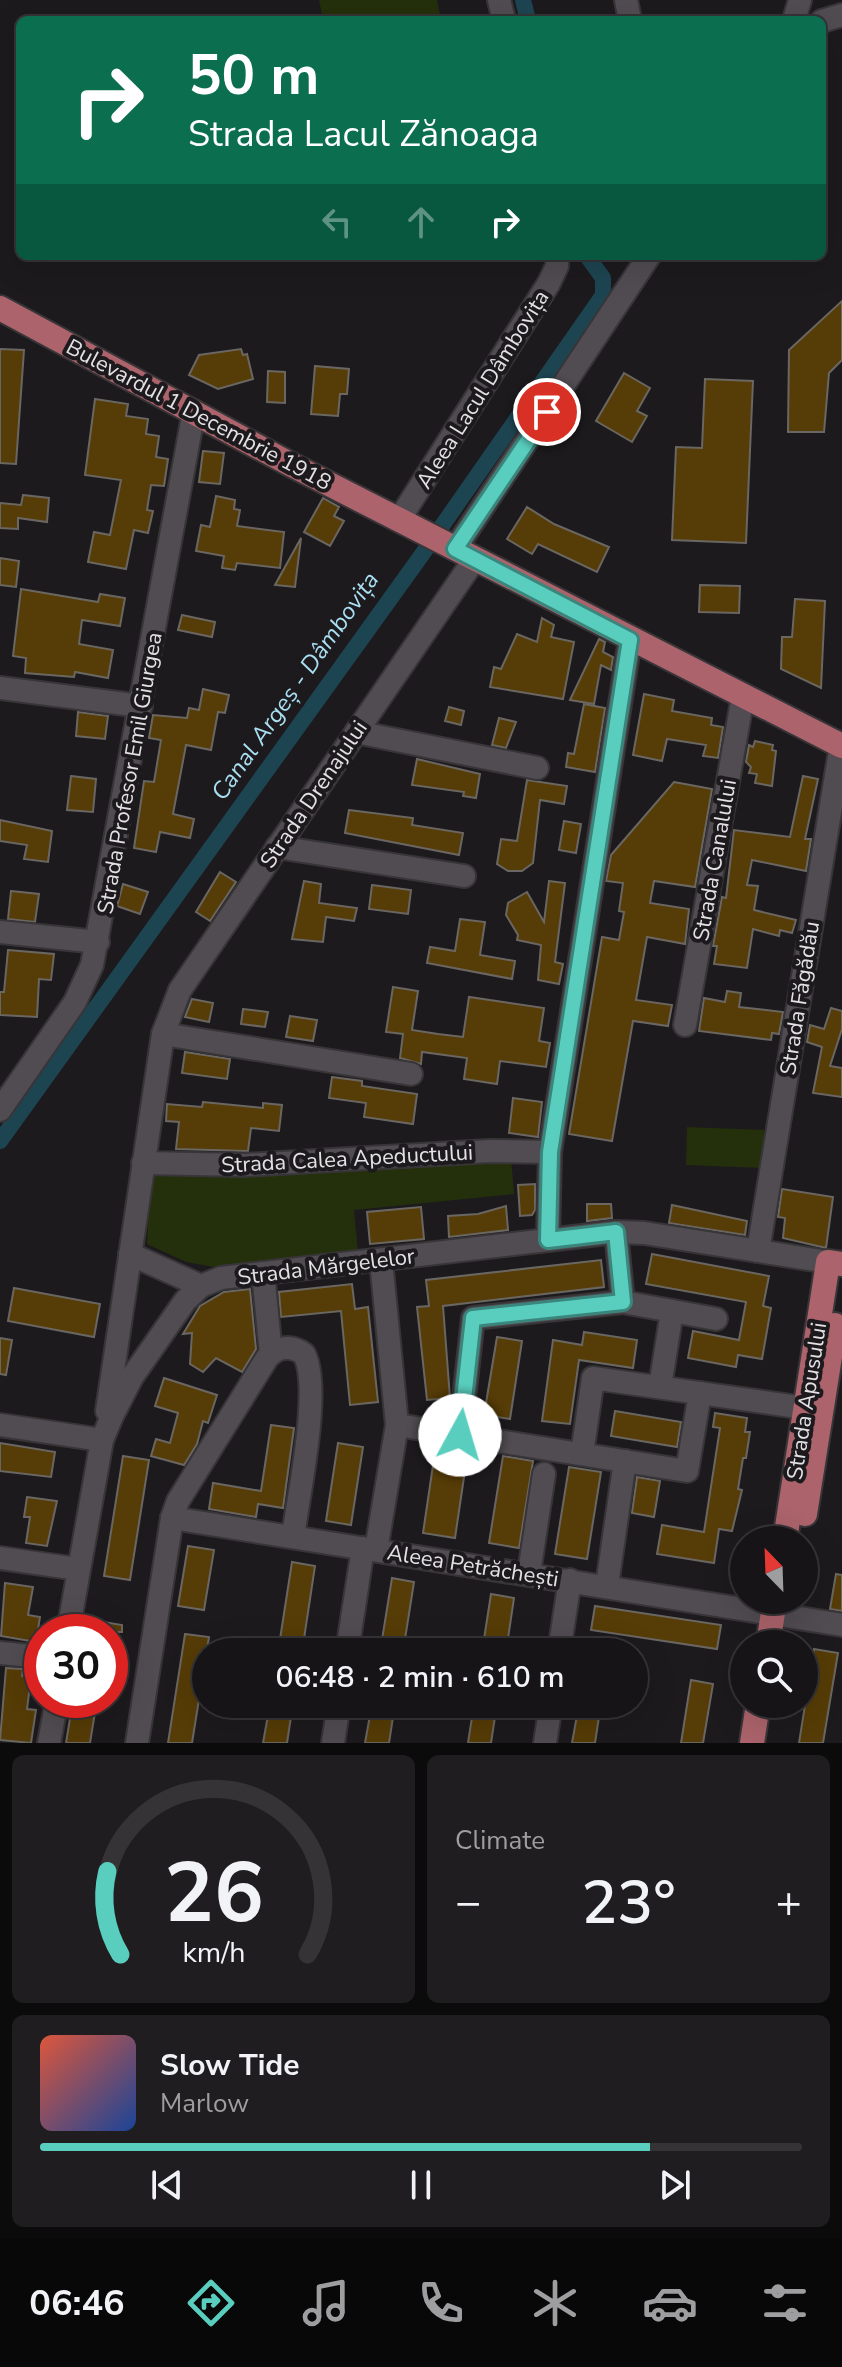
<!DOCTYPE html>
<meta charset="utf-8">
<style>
:root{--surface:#161416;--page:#1f1d1f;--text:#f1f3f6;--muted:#9e9ea1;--line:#353335;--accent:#59cebe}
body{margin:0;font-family:"Nunito Sans",sans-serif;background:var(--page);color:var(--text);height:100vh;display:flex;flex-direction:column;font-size:30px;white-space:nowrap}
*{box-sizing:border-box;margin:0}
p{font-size:26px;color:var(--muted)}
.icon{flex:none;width:44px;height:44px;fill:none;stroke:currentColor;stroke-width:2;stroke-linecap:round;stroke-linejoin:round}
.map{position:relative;height:1743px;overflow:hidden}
.details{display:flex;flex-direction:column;gap:12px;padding:12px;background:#0c0b0c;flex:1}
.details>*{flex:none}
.guide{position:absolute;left:16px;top:16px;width:810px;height:244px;border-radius:12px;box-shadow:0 8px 32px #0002,0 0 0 2px var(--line);background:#0b6e4f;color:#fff;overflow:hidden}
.needle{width:52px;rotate:337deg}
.fabs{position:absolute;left:730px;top:1526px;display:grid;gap:16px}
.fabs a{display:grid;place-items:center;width:88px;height:88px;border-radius:50%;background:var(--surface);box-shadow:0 8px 32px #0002,0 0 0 2px var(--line);font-size:40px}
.speed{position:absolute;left:24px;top:1614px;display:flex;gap:16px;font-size:40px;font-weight:700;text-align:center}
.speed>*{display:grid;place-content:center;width:104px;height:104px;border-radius:50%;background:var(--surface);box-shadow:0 8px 32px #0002,0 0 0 2px var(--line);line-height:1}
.speed .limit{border:12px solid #d22;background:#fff;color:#111}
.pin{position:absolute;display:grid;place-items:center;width:68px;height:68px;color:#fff;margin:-34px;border:4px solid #fff;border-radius:50%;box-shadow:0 2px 8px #0007}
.me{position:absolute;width:88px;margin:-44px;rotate:6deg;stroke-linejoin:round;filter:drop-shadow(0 0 6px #0008)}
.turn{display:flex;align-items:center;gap:28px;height:168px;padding:0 40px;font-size:36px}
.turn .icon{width:104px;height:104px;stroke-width:2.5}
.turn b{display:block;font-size:56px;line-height:68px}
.lanes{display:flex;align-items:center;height:76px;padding:0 40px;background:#0003;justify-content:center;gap:40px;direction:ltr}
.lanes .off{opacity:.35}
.big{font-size:60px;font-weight:600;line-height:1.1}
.details .card{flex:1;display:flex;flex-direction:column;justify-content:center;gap:12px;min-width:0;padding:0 28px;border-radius:12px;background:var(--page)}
.details .dial{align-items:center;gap:0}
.dial svg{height:208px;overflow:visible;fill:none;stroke:var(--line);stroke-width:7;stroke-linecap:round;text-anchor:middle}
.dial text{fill:var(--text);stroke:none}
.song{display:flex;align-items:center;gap:24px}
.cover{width:96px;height:96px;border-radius:12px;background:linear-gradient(135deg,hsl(10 70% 55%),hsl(220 70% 35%))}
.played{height:8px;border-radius:4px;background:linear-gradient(90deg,var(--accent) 80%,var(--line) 80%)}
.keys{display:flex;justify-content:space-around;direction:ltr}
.heat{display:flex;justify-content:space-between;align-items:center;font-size:44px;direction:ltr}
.details .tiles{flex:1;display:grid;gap:12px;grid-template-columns:1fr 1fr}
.card:last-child{grid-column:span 2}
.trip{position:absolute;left:192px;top:1638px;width:456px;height:80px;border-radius:40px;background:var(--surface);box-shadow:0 8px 32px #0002,0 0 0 2px var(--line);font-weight:600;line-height:80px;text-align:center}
.tabs{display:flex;height:128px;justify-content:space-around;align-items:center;background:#090809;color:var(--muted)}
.tabs .icon{width:56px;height:56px}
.tabs .active{color:var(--accent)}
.tabs b{font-size:36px;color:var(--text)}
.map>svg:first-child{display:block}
</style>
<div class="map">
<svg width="842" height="1743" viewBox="0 0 842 1743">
<rect width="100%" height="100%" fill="#1d1a1e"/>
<g fill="#242f0b">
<path d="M319,0H437L441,20H323Z"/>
<path d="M687,1127L764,1130L763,1168L686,1165Z"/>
<path d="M510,1145L514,1194L354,1210L358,1252L226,1269L186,1262L147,1244L151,1167Z"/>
</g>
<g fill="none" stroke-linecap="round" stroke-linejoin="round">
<g stroke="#1d4551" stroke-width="16">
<path d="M523,0L528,20"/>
<path d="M0,1141L421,556L603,295V278L587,256"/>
</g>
</g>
<g fill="#563c06" stroke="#6a6661" stroke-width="2">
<path d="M842,301V360L829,373L824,432H788L789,350Z"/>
<path d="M0,349L24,350L16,464L0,463Z"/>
<path d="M241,349L243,355L247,354L253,379L218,389L189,375L199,355Z"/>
<path d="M315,366L349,369L347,394H340L338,416L311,414Z"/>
<path d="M268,371L285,372V403L267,402Z"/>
<path d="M624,373L650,388L637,411L647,416L632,442L596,421Z"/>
<path d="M705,379L753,381L746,543L672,540L676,447L702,448Z"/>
<path d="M95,399L128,404L126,416L148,419L146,434L159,436L156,457L168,459L164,486L151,485L147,510L153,511L148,533L134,530L126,569L88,562L94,532L110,535L121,480L85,475Z"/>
<path d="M203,451L224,453L220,484L199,482Z"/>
<path d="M23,495L49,498L47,522L18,518V529L0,528V503L21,505Z"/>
<path d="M216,496L235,500L234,509L240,510L237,526L284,532L280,568L237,563L235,570L222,568L224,556L196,551L201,525L210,527Z"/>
<path d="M323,498L339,507L334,516L344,521L330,546L304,532Z"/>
<path d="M527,507L554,524L609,547L597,572L538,544L532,554L507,539Z"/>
<path d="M301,538L295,587L275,585Z"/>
<path d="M0,558L19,561L16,587L0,585Z"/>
<path d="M700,585L740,586L739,613L699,612Z"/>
<path d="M21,589L98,602L100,594L125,598L120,626L82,620L79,644L113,650L108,678L75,672L74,677L25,673L26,658L13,656Z"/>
<path d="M795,599L825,601L821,688L781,669L782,637H792Z"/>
<path d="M182,615L215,622L212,637L178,630Z"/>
<path d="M542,618L554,625L551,637L574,642L563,699L490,687L494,667L501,669L517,634L537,642Z"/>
<path d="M599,639L605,642L603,652L613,657L611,670L601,665L594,704L570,700Z"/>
<path d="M203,689L229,695L225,713L218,712L211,750L186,745L173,814L194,819L190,838L160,832L156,852L134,848L144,781L154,782L161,740L149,738L153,715L187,718L189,708L199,710Z"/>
<path d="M644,694L674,700L672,711L712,718L711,725L723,727L718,758L703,756L706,745L667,739L662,761L633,755Z"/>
<path d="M584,704L605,708L595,772L566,767L568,753L574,754Z"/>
<path d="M449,707L464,711L461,725L445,721Z"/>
<path d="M78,712L108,716L105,739L76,736Z"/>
<path d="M499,718L516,722L506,748L492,745Z"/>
<path d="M755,741L773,745L772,750L776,751L772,786L755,783L757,774L749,773L751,767L746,762L749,745L753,747Z"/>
<path d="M417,759L480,774L476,798L463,796L464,792L412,785Z"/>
<path d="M71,776L96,779L93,812L67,810Z"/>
<path d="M803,776L818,779L805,839H811L806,871L752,860L747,885L758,886L754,910L796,920L792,933L780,930L779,936L753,929L747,968L714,964L717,946H713L722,897L726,898L734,830L790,837Z"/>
<path d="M527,780L567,786L564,804L540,800L533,863L522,871H508L497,864L501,839L517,841Z"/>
<path d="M674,782L712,789L695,887L654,881L650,903L689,909L685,944L647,937L636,1000L672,1005L668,1026L633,1021L612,1141L569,1134L602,937L619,940L624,912L619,911L623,883L606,881L611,855Z"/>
<path d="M349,810L413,818L412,825L463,833L459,855L345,833Z"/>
<path d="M0,820L52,831L48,862L24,859L27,845L0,841Z"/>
<path d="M564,821L581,824L576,853L559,850Z"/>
<path d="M220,872L236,882L210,921L196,912Z"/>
<path d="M304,881L321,884L319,903L357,908L354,921L326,917L323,942L292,939Z"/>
<path d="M549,881L565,883L555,962L563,964L559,984L538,980L541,945L517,940L518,935L506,915L508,903L527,892L544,922Z"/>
<path d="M123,884L148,892L140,914L117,906Z"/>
<path d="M372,885L411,890L408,914L369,909Z"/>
<path d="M11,891L39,894L35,922L8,919Z"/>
<path d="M460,919L485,922L480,955L515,961L512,979L427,963L430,947L455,951Z"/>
<path d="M8,950L54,954L51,980L39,979L37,1017L0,1015V992H4Z"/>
<path d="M393,987L418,991L412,1030L438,1034L463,1037L469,997L544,1008L539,1041L550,1043L546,1067L500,1061L497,1084L464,1079L467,1058L422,1052L421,1064L400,1058L403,1034L386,1032Z"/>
<path d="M727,991L741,993L739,1007L783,1012L779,1034L772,1033L771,1040L699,1031L704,998L725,1002Z"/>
<path d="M192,999L213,1003L209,1022L185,1017Z"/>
<path d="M831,1008L842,1011V1029L830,1066L842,1068V1097L813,1093L822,1047L807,1042L810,1025L824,1029Z"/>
<path d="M243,1009L268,1012L265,1027L241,1024Z"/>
<path d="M290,1016L317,1020L313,1041L286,1037Z"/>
<path d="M185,1052L230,1059L227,1079L182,1073Z"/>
<path d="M332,1077L362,1081V1086L417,1094L413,1124L364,1117L366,1103L329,1098Z"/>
<path d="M513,1098L542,1102L538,1137L509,1133Z"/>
<path d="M203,1102L263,1108V1103L282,1105L279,1131L251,1128L248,1151L176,1149L179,1122L166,1121L167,1104L202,1107Z"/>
<path d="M535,1184V1210L532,1215L520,1216L518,1185Z"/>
<path d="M782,1189L833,1197L826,1248L783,1238L785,1218L778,1217Z"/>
<path d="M587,1204H611L612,1218L587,1221Z"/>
<path d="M672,1205L747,1221L745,1235L669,1223Z"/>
<path d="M506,1206L508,1230L449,1237L448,1216L478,1214Z"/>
<path d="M421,1207L424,1239L370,1244L367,1212Z"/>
<path d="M652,1254L769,1276L763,1306L771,1308L762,1359L738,1355L736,1367L688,1358L693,1331L739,1340L746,1302L646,1284Z"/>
<path d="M601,1260L604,1287L443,1306L450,1398L427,1400L417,1307L429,1306L426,1280Z"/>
<path d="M352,1284L355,1309L368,1307L378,1402L350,1405L341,1311L281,1317L279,1292Z"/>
<path d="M14,1288L100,1304L94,1337L8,1321Z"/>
<path d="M250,1289L256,1349L242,1372L216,1358L203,1372L190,1364L192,1333L183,1334L200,1306L224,1292Z"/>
<path d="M584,1332L637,1340L633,1368L579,1360L570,1424L542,1421L553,1340L582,1345Z"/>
<path d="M497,1337L522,1341L510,1419L484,1415Z"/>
<path d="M0,1338L12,1340L6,1375L0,1374Z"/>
<path d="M164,1378L217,1395L208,1423L203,1421L197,1444L184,1465L151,1456L156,1439L170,1443L178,1413L155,1406Z"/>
<path d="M615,1411L681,1422L677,1447L611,1436Z"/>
<path d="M715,1413L747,1418L745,1432H750L746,1458H743L738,1489L742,1490L732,1531L719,1529L714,1563L657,1554L662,1525L704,1532L720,1428L713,1427Z"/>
<path d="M271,1425L294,1428L283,1508L258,1504L256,1517L209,1509L213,1483L261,1491Z"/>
<path d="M0,1443L55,1452L51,1477L0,1471Z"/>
<path d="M338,1443L363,1447L351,1525L326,1521Z"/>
<path d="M436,1445L468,1450L455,1538L423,1533Z"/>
<path d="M123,1456L149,1460L130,1580L104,1576Z"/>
<path d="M503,1456L533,1461L519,1548L489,1543Z"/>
<path d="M569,1467L601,1472L587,1559L555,1554Z"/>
<path d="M637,1477L660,1481L654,1517L632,1513Z"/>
<path d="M27,1497L57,1501L47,1546L26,1543L30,1517H24Z"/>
<path d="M188,1546L214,1550L204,1610L178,1606Z"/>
<path d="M292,1562L315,1566L302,1652H278Z"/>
<path d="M836,1574L842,1575V1611L830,1609Z"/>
<path d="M392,1578L414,1582L403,1652H380Z"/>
<path d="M5,1583L33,1587L28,1615L40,1617L36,1642L1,1636Z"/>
<path d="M491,1594L514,1598L506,1652H482Z"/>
<path d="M595,1606L721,1625L717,1649L591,1630Z"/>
<path d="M86,1619L122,1625V1632H84Z"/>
<path d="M185,1634L209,1637L192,1743H168Z"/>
<path d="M814,1649L838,1653L823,1743H799Z"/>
<path d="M6,1668L23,1669L22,1676L31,1678L27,1709L36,1710L31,1743L0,1740Z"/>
<path d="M691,1680L713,1684L703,1743H681Z"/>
<path d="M73,1700H97L90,1743H66Z"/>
<path d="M270,1704H293L287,1743H263Z"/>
<path d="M372,1704H395L389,1743H365Z"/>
<path d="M474,1704H497L491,1743H468Z"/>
<path d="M579,1704H601L595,1743H572Z"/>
</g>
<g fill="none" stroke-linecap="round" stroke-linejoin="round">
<defs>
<g id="minor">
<path d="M499,0L504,20"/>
<path d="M626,0L630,20"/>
<path d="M794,20L800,0"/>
<path d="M822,21L842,15"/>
<path d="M399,520L549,283L557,266V256"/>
<path d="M455,549L649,256"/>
<path d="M0,688L141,706"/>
<path d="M356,732L537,768"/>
<path d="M277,847L464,876"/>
<path d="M0,932L98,942"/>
<path d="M685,1025L743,696"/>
<path d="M163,1034L411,1074"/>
<path d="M0,1110L75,1002L92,965L194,411"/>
<path d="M143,1163L244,1165L490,1151L550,1152"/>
<path d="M616,1232L623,1302"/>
<path d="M548,1240L550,1152L630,640"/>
<path d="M758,1251L841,745"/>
<path d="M130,1254L201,1286"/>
<path d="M263,1273L271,1354"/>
<path d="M660,1387L672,1311"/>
<path d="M107,1411L163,1034L180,990L474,560"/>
<path d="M0,1425L102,1440"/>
<path d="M397,1425L687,1471L700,1393"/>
<path d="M460,1435L473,1318L623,1302L716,1319"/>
<path d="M582,1454L593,1378L805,1408"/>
<path d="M172,1518L842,1625"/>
<path d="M376,1550L397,1425L381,1260"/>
<path d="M0,1558L78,1569"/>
<path d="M529,1573L544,1474"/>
<path d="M607,1585L625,1461"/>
<path d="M68,1632L102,1440L112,1416L132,1377L185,1301L201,1286L221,1278L616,1232L644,1233L828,1262"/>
<path d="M347,1652L363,1548"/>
<path d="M559,1652L570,1580"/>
<path d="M0,1653L42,1657"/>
<path d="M49,1743L57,1700"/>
<path d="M137,1743L172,1518L178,1501L267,1358C277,1346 292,1345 304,1354C322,1388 298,1496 293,1537"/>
<path d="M333,1743L339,1704"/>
<path d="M545,1743L551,1704"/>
</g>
<g id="major">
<path d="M0,308L288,463L842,746"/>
<path d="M805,1514L835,1325"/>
<path d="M785,1540L828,1262L842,1264"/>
<path d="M768,1644L775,1600"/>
<path d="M752,1743L758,1704"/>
</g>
</defs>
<use href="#minor" stroke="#383538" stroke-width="26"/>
<use href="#major" stroke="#383538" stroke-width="28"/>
<use href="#minor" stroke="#504c51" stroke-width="22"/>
<use href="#major" stroke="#ac636b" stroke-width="24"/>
</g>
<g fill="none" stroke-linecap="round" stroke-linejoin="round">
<defs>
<path id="route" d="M460,1435L473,1318L623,1302L616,1232L548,1240L550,1152L630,640L455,549L547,412"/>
</defs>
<use href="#route" stroke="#3a867c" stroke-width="20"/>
<use href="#route" stroke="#59cebe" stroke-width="14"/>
</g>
<g text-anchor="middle" stroke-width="8" stroke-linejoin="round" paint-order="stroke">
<g font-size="22" fill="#e3e1e4" stroke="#1d1a1e">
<text transform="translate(482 389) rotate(-58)" y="8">Aleea Lacul Dâmbovița</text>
<text transform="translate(199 414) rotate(28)" y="8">Bulevardul 1 Decembrie 1918</text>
<text transform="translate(129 773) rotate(-80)" y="8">Strada Profesor Emil Giurgea</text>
<text transform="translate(313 794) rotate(-56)" y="8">Strada Drenajului</text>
<text transform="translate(714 860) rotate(-80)" y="8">Strada Canalului</text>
<text transform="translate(799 998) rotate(-81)" y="8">Strada Făgădău</text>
<text transform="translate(347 1158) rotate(-3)" y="8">Strada Calea Apeductului</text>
<text transform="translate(326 1266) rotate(-7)" y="8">Strada Mărgelelor</text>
<text transform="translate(806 1401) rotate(-81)" y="8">Strada Apusului</text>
<text transform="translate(473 1565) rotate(9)" y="8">Aleea Petrăchești</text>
</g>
<g font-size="24" font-style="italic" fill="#a8dff1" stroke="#1d1a1e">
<text transform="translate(295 686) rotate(-55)" y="8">Canal Argeș - Dâmbovița</text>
</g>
</g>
</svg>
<div class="fabs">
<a><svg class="needle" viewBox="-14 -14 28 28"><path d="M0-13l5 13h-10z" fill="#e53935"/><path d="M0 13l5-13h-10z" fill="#9e9ea1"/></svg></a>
<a><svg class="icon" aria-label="search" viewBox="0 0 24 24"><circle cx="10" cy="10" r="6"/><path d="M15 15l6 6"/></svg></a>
</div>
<div class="speed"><div class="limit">30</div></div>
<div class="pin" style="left:547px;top:412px;background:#d93025"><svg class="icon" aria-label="arrive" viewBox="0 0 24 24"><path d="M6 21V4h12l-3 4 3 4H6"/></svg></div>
<svg class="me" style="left:460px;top:1435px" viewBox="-20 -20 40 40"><circle r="19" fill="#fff"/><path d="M0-13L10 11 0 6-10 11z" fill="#59cebe"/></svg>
<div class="trip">06:48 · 2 min · 610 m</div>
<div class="guide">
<div class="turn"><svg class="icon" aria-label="right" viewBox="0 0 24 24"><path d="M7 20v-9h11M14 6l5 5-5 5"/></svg><div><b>50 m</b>Strada Lacul Zănoaga</div></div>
<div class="lanes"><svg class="icon off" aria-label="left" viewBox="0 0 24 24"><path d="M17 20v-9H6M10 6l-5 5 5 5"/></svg><svg class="icon off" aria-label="ahead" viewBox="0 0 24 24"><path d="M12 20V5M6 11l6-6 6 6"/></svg><svg class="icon" aria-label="right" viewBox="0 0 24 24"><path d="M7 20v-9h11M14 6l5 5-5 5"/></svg></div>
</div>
</div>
<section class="details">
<div class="tiles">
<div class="card dial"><svg viewBox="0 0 100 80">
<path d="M14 69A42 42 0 1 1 86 69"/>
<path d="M14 69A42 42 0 0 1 9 37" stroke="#59cebe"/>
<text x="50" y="56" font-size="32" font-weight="700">26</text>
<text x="50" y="72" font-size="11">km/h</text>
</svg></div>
<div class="card"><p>Climate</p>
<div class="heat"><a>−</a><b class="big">23°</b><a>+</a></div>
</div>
<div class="card">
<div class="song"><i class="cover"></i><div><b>Slow Tide</b><p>Marlow</p></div></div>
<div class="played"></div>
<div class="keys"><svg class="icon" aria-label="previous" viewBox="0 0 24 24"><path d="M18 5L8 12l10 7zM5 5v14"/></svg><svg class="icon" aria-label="pause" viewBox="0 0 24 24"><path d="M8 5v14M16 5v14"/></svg><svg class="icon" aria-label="next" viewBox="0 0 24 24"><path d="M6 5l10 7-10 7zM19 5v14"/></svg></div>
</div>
</div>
</section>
<nav class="tabs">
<b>06:46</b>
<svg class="icon active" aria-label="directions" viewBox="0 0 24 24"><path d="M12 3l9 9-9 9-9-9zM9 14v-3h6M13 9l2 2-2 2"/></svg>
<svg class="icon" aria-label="music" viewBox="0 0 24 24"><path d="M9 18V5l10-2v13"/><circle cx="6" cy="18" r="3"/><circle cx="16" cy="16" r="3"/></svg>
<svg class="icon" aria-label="phone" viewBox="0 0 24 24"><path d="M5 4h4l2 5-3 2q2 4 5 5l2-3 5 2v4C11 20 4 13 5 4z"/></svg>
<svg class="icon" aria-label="climate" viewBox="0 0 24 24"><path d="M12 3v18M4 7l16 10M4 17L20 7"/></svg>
<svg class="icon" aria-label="car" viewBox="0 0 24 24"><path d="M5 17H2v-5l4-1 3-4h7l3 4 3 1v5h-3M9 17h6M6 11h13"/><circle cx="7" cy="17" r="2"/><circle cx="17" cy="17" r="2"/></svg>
<svg class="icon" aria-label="filters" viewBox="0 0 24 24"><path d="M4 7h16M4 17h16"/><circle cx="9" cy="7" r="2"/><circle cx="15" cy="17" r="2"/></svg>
</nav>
